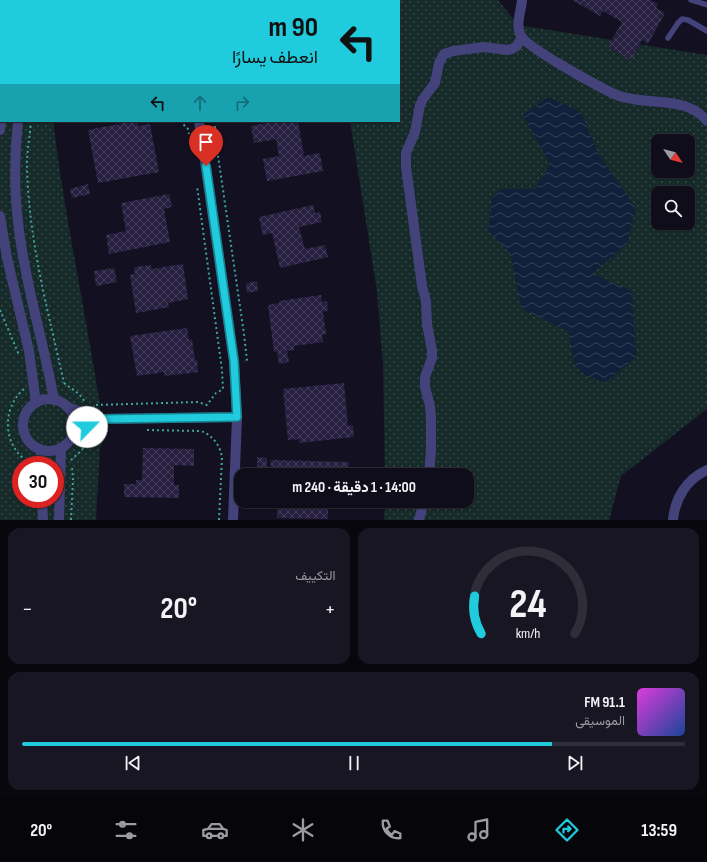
<!DOCTYPE html>
<html lang="ar">
<meta charset="utf-8">
<style>
:root{--surface:#0e0d19;--page:#171622;--text:#f1f3f6;--muted:#9b9ca2;--line:#2e2d38;--accent:#1fcbdc}
body{margin:0;font-family:"Sofia Sans Condensed",Vazirmatn,sans-serif;background:var(--page);color:var(--text);direction:rtl;height:100vh;display:flex;flex-direction:column;font-size:15px;white-space:nowrap}
*{box-sizing:border-box;margin:0}
p{font-size:13px;color:var(--muted)}
.icon{flex:none;width:22px;height:22px;fill:none;stroke:currentColor;stroke-width:2;stroke-linecap:round;stroke-linejoin:round}
.map{position:relative;height:520px;overflow:hidden;direction:ltr}
.side{display:flex;flex-direction:column;gap:8px;padding:8px;background:#08070e;flex:1}
.side>*{flex:none}
.banner{position:absolute;left:0px;top:0px;width:400px;height:122px;box-shadow:0 1px 3px #0004,0 0 0 1px var(--line);direction:rtl;background:#1fcbdc;color:#111;overflow:hidden}
.needle{width:26px;rotate:125deg}
.buttons{position:absolute;left:651px;top:134px;display:grid;gap:8px}
.buttons a{display:grid;place-items:center;width:44px;height:44px;border-radius:8px;background:var(--surface);box-shadow:0 1px 3px #0004,0 0 0 1px var(--line);font-size:20px}
.speed{position:absolute;left:12px;top:456px;display:flex;gap:8px;font-size:20px;font-weight:700;text-align:center}
.speed>*{display:grid;place-content:center;width:52px;height:52px;border-radius:50%;background:var(--surface);box-shadow:0 1px 3px #0004,0 0 0 1px var(--line);line-height:1}
.speed .limit{border:6px solid #d22;background:#fff;color:#111}
.pin{position:absolute;display:grid;place-items:center;width:34px;height:34px;color:#fff;margin:-41px -17px;border-radius:50% 50% 50% 0;rotate:-45deg;box-shadow:0 0 4px #0007}
.pin .icon{rotate:45deg}
.me{position:absolute;width:44px;margin:-22px;rotate:67deg;stroke-linejoin:round;filter:drop-shadow(0 0 3px #0008)}
.turn{display:flex;align-items:center;gap:14px;height:84px;padding:0 16px;font-size:18px}
.turn .icon{width:52px;height:52px;stroke-width:2.5}
.turn b{display:block;font-size:28px;line-height:34px}
.lanes{display:flex;align-items:center;height:38px;padding:0 16px;background:#0003;justify-content:center;gap:20px;direction:ltr}
.lanes .off{opacity:.35}
.big{font-size:30px;font-weight:700;line-height:1.1}
.side .card{flex:1;display:flex;flex-direction:column;justify-content:center;gap:6px;min-width:0;padding:0 14px;border-radius:12px;background:var(--page)}
.side .dial{align-items:center;gap:0}
.dial svg{height:104px;overflow:visible;fill:none;stroke:var(--line);stroke-width:7;stroke-linecap:round;text-anchor:middle}
.dial text{fill:var(--text);stroke:none}
.song{display:flex;align-items:center;gap:12px}
.cover{width:48px;height:48px;border-radius:6px;background:linear-gradient(135deg,hsl(300 70% 55%),hsl(220 70% 35%))}
.played{height:4px;border-radius:2px;background:linear-gradient(90deg,var(--accent) 80%,var(--line) 80%)}
.keys{display:flex;justify-content:space-around;direction:ltr}
.heat{display:flex;justify-content:space-between;align-items:center;font-size:22px;direction:ltr}
.side .tiles{flex:1;display:grid;gap:8px;grid-template-columns:1fr 1fr}
.card:last-child{grid-column:span 2}
.trip{position:absolute;left:234px;top:468px;width:240px;height:40px;border-radius:12px;background:var(--surface);box-shadow:0 1px 3px #0004,0 0 0 1px var(--line);font-weight:700;line-height:40px;text-align:center;direction:rtl}
.menu{display:flex;height:64px;justify-content:space-around;align-items:center;background:#06050a;color:var(--muted)}
.menu .icon{width:28px;height:28px}
.menu .active{color:var(--accent)}
.menu b{font-size:18px;color:var(--text)}
.map>svg:first-child{display:block}
</style>
<div class="map">
<svg width="707" height="520" viewBox="0 0 707 520">
<defs>
<pattern id="grass-dots" width="8" height="8" patternUnits="userSpaceOnUse"><rect width="8" height="8" fill="#152a29"/><path d="M2 2h.1M6 6h.1" fill="none" stroke="#364849" stroke-width="1.8" stroke-linecap="round"/></pattern>
<pattern id="water-waves" width="16" height="10" patternUnits="userSpaceOnUse"><rect width="16" height="10" fill="#11203a"/><path d="M0 5q4-4 8 0t8 0" fill="none" stroke="#334057"/></pattern>
<pattern id="building-cross-hatch" width="8" height="8" patternUnits="userSpaceOnUse"><rect width="8" height="8" fill="#261f3f"/><path d="M0 0l8 8M0 8l8-8" fill="none" stroke="#453f5c"/></pattern>
</defs>
<rect width="100%" height="100%" fill="#131121"/>
<g fill="url(#grass-dots)" fill-rule="evenodd">
<path d="M0,0H91L1,1V121H53C66,227 90,332 105,438L100,448L96,520H0ZM21,465H55V499H21Z"/>
<path d="M307,0H498L518,25L707,55V409L621,476L609,520H384L385,501H467V475H385L383,365L377,291L350,121H399V1ZM658,141H688V171H658ZM658,193H688V223H658Z"/>
</g>
<path fill="url(#water-waves)" d="M548,97L581,112L599,155L636,208L627,244L592,274L632,291L636,357L606,382L586,376L575,365L568,331L522,309L510,253L488,231L492,199L501,189H535L550,164L523,115Z"/>
<g fill="url(#building-cross-hatch)">
<path d="M572,0H650L658,4L656,8L665,13L648,44L642,40L631,60L608,47L622,22L603,11L600,16Z"/>
<path d="M135,121H138V126L150,124L159,172L98,183L88,130Z"/>
<path d="M276,121H298L304,156L320,153L323,171L267,181L263,159L279,156L276,139L254,143L251,126Z"/>
<path d="M88,184L90,194L72,198L70,189Z"/>
<path d="M169,194L172,207L164,209L170,242L109,254L106,235L126,231L121,203Z"/>
<path d="M313,205L315,213L320,212L322,222L299,227L305,249L325,245L328,257L280,268L272,233L263,235L259,217Z"/>
<path d="M183,264L188,299L168,303L169,307L136,313L130,275L135,274L134,267L151,265L152,269Z"/>
<path d="M114,268L117,282L96,286L94,271Z"/>
<path d="M257,281L258,291L247,293L246,283Z"/>
<path d="M321,295L322,302L327,301L328,311L323,312L326,334L322,335L323,342L294,346V350L287,351L289,362L279,364L277,352H274L268,305L279,303V301Z"/>
<path d="M187,328L189,340L192,339L195,360H197L198,372L164,376V372L137,376L130,336Z"/>
<path d="M344,383L348,426L353,425L354,437L299,443V439L288,440L283,389Z"/>
<path d="M143,448L194,449V466L174,465V485H179V498L124,497V484H136V480H142Z"/>
<path d="M257,457L267,458V468L257,467Z"/>
<path d="M271,460L349,462L348,475H270Z"/>
<path d="M278,501H321V509H328V519L277,518Z"/>
</g>
<g fill="none" stroke-linecap="round" stroke-linejoin="round">
<g stroke="#3fa59e" stroke-width="2" stroke-dasharray="2 3" stroke-linecap="butt">
<path d="M17,1V0"/>
<path d="M62,1V0"/>
<path d="M0,56L1,53"/>
<path d="M31,121C30,135 27,150 27,164C28,238 48,311 64,383"/>
<path d="M180,121L188,129L189,134"/>
<path d="M215,121V135L244,334L247,361H244"/>
<path d="M0,310L19,355"/>
<path d="M64,383L79,394L86,403"/>
<path d="M24,389C0,409 3,450 32,464"/>
<path d="M96,405L198,402L207,405L216,393L223,389L222,370L197,186"/>
<path d="M147,430L201,431C213,435 220,446 222,457L219,520"/>
<path d="M101,432L111,430"/>
<path d="M71,460L82,450L89,439"/>
<path d="M71,520L73,479L72,467"/>
</g>
<g stroke="#44427a" stroke-width="5.5">
<path d="M691,0L707,5"/>
<path d="M668,38L678,23L682,19L688,20L707,31"/>
</g>
<g stroke="#44427a" stroke-width="10">
<path d="M522,0C521,12 515,25 521,36C529,49 596,85 612,93C618,96 626,98 633,99C658,104 688,98 707,121"/>
<path d="M199,121L234,361L237,417L233,520"/>
<path d="M67,407L102,419L237,417"/>
<path d="M71,439L87,427L102,419"/>
<path d="M429,475L431,451V417L430,406L425,387V377L432,358V350L427,324L426,301L422,286L406,167V153L415,132L420,105L423,99L435,83L439,63L444,54L453,51L484,47L507,50L512,49L517,46L522,37"/>
<path d="M419,520L424,501"/>
<path d="M673,520C675,498 687,479 707,470"/>
</g>
<g stroke="#44427a" stroke-width="10">
<path d="M32,1V0"/>
<path d="M49,1V0"/>
<path d="M18,121C14,158 14,194 19,230C26,288 44,343 54,400"/>
<path d="M0,130L1,121"/>
<path d="M0,216L7,258L29,351L36,403"/>
<circle cx="49" cy="425" r="26"/>
<path d="M41,450V465"/>
<path d="M42,499L43,520"/>
<path d="M59,520L61,448"/>
</g>
</g>
<g fill="none" stroke-linecap="round" stroke-linejoin="round">
<defs>
<path id="route" d="M87,427L102,419L237,417L234,361L206,166"/>
</defs>
<use href="#route" stroke="#14848f" stroke-width="10"/>
<use href="#route" stroke="#1fcbdc" stroke-width="7"/>
</g>
</svg>
<div class="buttons">
<a><svg class="needle" viewBox="-14 -14 28 28"><path d="M0-13l5 13h-10z" fill="#e53935"/><path d="M0 13l5-13h-10z" fill="#9b9ca2"/></svg></a>
<a><svg class="icon" aria-label="search" viewBox="0 0 24 24"><circle cx="10" cy="10" r="6"/><path d="M15 15l6 6"/></svg></a>
</div>
<div class="speed"><div class="limit">30</div></div>
<div class="pin" style="left:206px;top:166px;background:#d93025"><svg class="icon" aria-label="arrive" viewBox="0 0 24 24"><path d="M6 21V4h12l-3 4 3 4H6"/></svg></div>
<svg class="me" style="left:87px;top:427px" viewBox="-20 -20 40 40"><circle r="19" fill="#fff"/><path d="M0-13L10 11 0 6-10 11z" fill="#1fcbdc"/></svg>
<div class="trip">14:00 · 1 دقيقة · 240 m</div>
<div class="banner">
<div class="turn"><svg class="icon" aria-label="left" viewBox="0 0 24 24"><path d="M17 20v-9H6M10 6l-5 5 5 5"/></svg><div><b>90 m</b>انعطف يسارًا</div></div>
<div class="lanes"><svg class="icon" aria-label="left" viewBox="0 0 24 24"><path d="M17 20v-9H6M10 6l-5 5 5 5"/></svg><svg class="icon off" aria-label="ahead" viewBox="0 0 24 24"><path d="M12 20V5M6 11l6-6 6 6"/></svg><svg class="icon off" aria-label="right" viewBox="0 0 24 24"><path d="M7 20v-9h11M14 6l5 5-5 5"/></svg></div>
</div>
</div>
<section class="side">
<div class="tiles">
<div class="card dial"><svg viewBox="0 0 100 80">
<path d="M14 69A42 42 0 1 1 86 69"/>
<path d="M14 69A42 42 0 0 1 9 40" stroke="#1fcbdc"/>
<text x="50" y="56" font-size="32" font-weight="700">24</text>
<text x="50" y="72" font-size="11">km/h</text>
</svg></div>
<div class="card"><p>التكييف</p>
<div class="heat"><a>−</a><b class="big">20°</b><a>+</a></div>
</div>
<div class="card">
<div class="song"><i class="cover"></i><div><b>91.1 FM</b><p>الموسيقى</p></div></div>
<div class="played"></div>
<div class="keys"><svg class="icon" aria-label="previous" viewBox="0 0 24 24"><path d="M18 5L8 12l10 7zM5 5v14"/></svg><svg class="icon" aria-label="pause" viewBox="0 0 24 24"><path d="M8 5v14M16 5v14"/></svg><svg class="icon" aria-label="next" viewBox="0 0 24 24"><path d="M6 5l10 7-10 7zM19 5v14"/></svg></div>
</div>
</div>
</section>
<nav class="menu">
<b>13:59</b>
<svg class="icon active" aria-label="directions" viewBox="0 0 24 24"><path d="M12 3l9 9-9 9-9-9zM9 14v-3h6M13 9l2 2-2 2"/></svg>
<svg class="icon" aria-label="music" viewBox="0 0 24 24"><path d="M9 18V5l10-2v13"/><circle cx="6" cy="18" r="3"/><circle cx="16" cy="16" r="3"/></svg>
<svg class="icon" aria-label="phone" viewBox="0 0 24 24"><path d="M5 4h4l2 5-3 2q2 4 5 5l2-3 5 2v4C11 20 4 13 5 4z"/></svg>
<svg class="icon" aria-label="climate" viewBox="0 0 24 24"><path d="M12 3v18M4 7l16 10M4 17L20 7"/></svg>
<svg class="icon" aria-label="car" viewBox="0 0 24 24"><path d="M5 17H2v-5l4-1 3-4h7l3 4 3 1v5h-3M9 17h6M6 11h13"/><circle cx="7" cy="17" r="2"/><circle cx="17" cy="17" r="2"/></svg>
<svg class="icon" aria-label="filters" viewBox="0 0 24 24"><path d="M4 7h16M4 17h16"/><circle cx="9" cy="7" r="2"/><circle cx="15" cy="17" r="2"/></svg>
<b>20°</b>
</nav>
